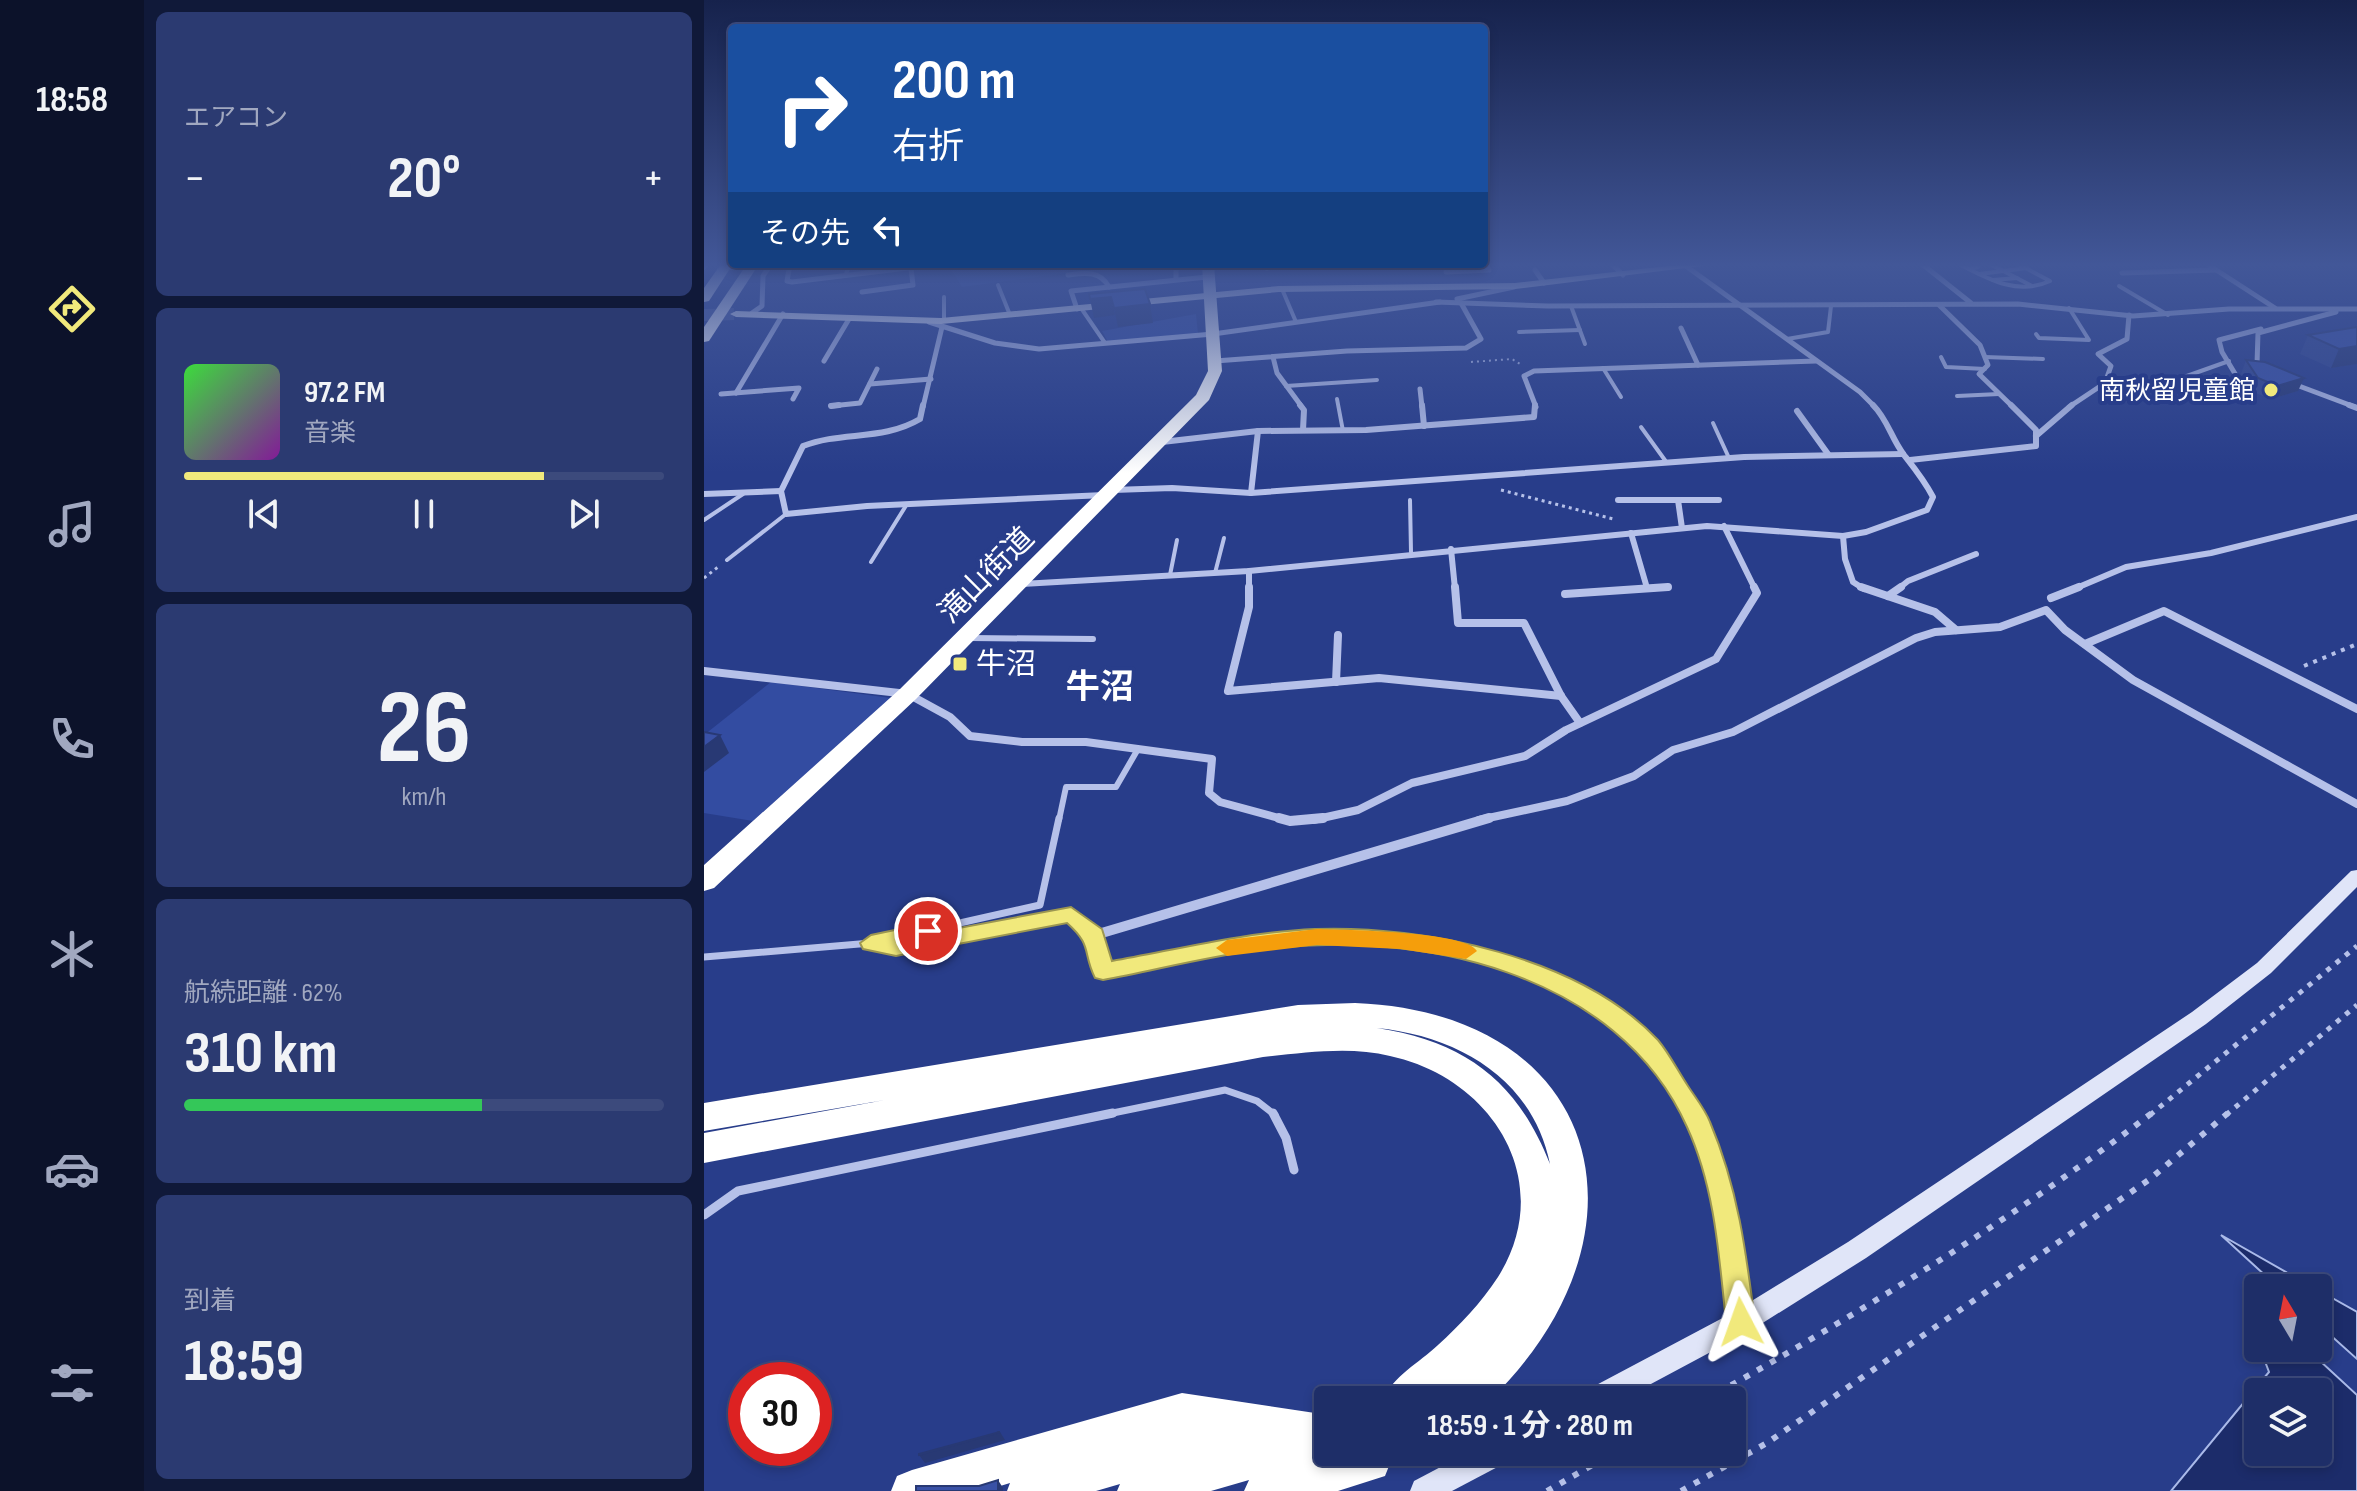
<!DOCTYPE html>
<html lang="ja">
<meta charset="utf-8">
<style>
:root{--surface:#1e2e68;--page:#2b3a71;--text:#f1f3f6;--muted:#a1a8c0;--line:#3c4a7c;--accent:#f1e97c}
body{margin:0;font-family:"Sofia Sans Condensed","Noto Sans JP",sans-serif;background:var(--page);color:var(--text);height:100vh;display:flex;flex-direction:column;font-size:30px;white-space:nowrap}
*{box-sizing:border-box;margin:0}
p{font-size:26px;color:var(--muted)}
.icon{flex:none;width:44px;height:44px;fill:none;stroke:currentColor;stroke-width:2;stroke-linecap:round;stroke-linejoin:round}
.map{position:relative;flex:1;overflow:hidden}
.side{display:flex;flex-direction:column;gap:12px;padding:12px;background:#101939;width:560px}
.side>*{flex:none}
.hud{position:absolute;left:24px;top:24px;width:760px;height:244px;border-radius:8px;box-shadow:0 4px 12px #0003,0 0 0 2px var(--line);background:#1a4fa0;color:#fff;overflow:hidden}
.needle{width:52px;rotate:350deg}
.fabs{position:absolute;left:1540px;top:1274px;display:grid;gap:16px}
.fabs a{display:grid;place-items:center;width:88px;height:88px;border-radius:8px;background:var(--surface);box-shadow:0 4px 12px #0003,0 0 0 2px var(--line);font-size:40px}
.speed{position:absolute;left:24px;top:1362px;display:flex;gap:16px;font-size:40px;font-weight:700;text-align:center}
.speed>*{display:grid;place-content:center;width:104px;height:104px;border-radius:50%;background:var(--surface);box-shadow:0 4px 12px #0003,0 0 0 2px var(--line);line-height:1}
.speed .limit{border:12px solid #d22;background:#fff;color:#111}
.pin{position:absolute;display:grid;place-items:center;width:68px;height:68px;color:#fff;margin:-34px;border:4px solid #fff;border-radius:50%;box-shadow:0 2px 8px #0007}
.me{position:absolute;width:88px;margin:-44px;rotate:356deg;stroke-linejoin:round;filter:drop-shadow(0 0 6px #0008)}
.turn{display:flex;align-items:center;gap:28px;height:168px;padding:0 32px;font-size:36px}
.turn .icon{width:104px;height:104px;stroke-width:2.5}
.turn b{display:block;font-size:56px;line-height:68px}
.then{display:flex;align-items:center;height:76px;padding:0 32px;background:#0003;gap:16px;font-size:30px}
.big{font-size:60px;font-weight:700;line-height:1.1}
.side .card{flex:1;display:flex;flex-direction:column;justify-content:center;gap:12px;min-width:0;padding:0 28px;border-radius:12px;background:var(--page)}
.side .dial{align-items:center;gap:0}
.dial b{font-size:104px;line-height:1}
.song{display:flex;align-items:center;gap:24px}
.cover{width:96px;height:96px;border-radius:12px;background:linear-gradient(135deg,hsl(120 70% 55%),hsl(290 70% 35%))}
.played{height:8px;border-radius:4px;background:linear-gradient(90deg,var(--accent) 75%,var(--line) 75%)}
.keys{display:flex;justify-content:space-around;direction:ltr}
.heat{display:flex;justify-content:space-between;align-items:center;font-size:44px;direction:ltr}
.charge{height:12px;border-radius:6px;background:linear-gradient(90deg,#34c759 62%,var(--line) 0)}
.trip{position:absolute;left:610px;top:1386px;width:432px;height:80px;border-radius:8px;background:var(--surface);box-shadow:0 4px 12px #0003,0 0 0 2px var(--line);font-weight:700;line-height:80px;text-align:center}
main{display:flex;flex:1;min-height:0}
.menu{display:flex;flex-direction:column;width:144px;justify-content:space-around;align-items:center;background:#0c122a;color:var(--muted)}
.menu .icon{width:56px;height:56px}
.menu .on{color:var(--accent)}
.menu b{font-size:36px;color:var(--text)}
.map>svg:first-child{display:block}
</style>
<main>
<nav class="menu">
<b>18:58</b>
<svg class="icon on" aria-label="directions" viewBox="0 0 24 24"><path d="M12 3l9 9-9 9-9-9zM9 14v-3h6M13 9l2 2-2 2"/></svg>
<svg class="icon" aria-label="music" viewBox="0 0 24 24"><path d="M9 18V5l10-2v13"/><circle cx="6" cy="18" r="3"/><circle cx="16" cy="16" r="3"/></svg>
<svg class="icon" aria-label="phone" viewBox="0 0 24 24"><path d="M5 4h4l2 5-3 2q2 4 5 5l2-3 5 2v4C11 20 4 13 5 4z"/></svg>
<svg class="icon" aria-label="climate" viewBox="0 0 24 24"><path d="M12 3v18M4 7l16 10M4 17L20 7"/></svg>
<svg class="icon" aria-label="car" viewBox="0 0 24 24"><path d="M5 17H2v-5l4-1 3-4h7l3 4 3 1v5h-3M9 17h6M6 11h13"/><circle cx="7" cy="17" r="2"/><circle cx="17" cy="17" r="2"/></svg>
<svg class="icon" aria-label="filters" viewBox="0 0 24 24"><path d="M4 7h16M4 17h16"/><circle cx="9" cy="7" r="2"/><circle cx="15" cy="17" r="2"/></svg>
</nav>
<section class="side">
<div class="card"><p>エアコン</p>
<div class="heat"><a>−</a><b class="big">20°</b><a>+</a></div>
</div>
<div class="card">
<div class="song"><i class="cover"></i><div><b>97.2 FM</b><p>音楽</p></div></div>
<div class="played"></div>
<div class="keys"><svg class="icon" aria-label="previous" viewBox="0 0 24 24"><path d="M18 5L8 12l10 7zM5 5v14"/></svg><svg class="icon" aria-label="pause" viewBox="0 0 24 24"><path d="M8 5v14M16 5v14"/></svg><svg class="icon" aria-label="next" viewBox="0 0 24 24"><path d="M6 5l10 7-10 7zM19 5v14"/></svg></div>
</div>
<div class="card dial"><b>26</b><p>km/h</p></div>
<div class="card"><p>航続距離 · 62%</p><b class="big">310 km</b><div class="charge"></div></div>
<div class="card"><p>到着</p><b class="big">18:59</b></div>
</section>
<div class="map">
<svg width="1653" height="1491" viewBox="0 0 1653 1491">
<rect width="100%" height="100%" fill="#283d8a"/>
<g fill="#334ca1">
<path d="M244,264H364V273L258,287Z"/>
<path d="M492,314L494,334L404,342L398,331Z"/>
<path d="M67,682L187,698L49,821L0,813V735Z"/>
</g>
<g fill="#1c2c6a" stroke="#aabae9" stroke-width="2" fill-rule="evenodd">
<path d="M1517,1235L1610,1288H1575Z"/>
<path d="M1614,1290L1653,1312V1359L1614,1324Z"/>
<path d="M1556,1348H1602L1653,1395V1491H1467L1565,1372ZM1554,1392H1614V1452H1554Z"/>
</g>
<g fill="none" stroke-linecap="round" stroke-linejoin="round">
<path stroke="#485a9c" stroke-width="12" stroke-dasharray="12 6" stroke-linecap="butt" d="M0,315L32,314"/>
<path stroke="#b6c1e9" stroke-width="2" stroke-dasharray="2 4" stroke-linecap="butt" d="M767,362L808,359L816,364"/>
<g stroke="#b6c1e9" stroke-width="3" stroke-dasharray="3 4" stroke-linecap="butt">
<path d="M797,490L909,519"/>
<path d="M0,578L14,567"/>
</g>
<path stroke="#b6c1e9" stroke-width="4" stroke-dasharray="4 6" stroke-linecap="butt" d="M1600,666L1653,644"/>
<g stroke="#b6c1e9" stroke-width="5" stroke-dasharray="5 7" stroke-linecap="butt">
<path d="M1446,1115L1653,946"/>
<path d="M1522,1115L1653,1005"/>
</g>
<g stroke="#b6c1e9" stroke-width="6" stroke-dasharray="6 9" stroke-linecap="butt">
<path d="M1001,1400C1156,1313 1306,1221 1448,1113"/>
<path d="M843,1491L911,1452"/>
<path d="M977,1491L1063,1443L1446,1179L1524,1113"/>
</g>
<g stroke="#b6c1e9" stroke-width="4">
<path d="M562,264L563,269"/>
<path d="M1255,264C1284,279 1314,296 1346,281L1314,264"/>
<path d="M1286,264L1328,286"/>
<path d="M504,265L521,264"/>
<path d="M1265,269L1274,267L1272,264"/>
<path d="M1275,274L1323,268"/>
<path d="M141,276L146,264"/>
<path d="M1289,280L1313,278"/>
<path d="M294,285L306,315"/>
<path d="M1415,286L1464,315"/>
<path d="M578,289L592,322"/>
<path d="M240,297V321"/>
<path d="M867,306L881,344"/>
<path d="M377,308L401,343"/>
<path d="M815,332L876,330"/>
<path d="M1332,334L1335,338L1385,340L1365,308"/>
<path d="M1083,339L1124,332L1127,306"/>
<path d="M1237,357L1242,367L1281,369"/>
<path d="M1281,357L1339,359"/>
<path d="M899,368L917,397"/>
<path d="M1480,377L1525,361"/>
<path d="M582,386L673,380"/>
<path d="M1253,396L1295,394"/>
<path d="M633,399L639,431"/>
<path d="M1009,423L1025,458"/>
<path d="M937,427L963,463"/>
<path d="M706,500L707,552"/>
<path d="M0,520L39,494"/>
<path d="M23,560L82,514"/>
<path d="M167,562L203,504"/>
<path d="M511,573L520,538"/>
<path d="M466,575L473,540"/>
</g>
<g stroke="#b6c1e9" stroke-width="6">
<path d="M266,638L389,639"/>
<path d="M355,820L362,787H412L434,749"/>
</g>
<g stroke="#b6c1e9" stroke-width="7">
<path d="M174,944L192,948L367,915L391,935"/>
<path d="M0,957L167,943L336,905L355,818"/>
<path d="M399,1115L521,1090L553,1101L571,1115"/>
</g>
<g stroke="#b6c1e9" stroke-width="9">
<path d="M569,1113L582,1138L590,1170"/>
<path d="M0,1215L34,1191L409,1113"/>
</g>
<g stroke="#b6c1e9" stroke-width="5">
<path d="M86,264L83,281L88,282L236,264"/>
<path d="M472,264V279"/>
<path d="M908,264L919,275"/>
<path d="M979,264L1156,392L1171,407"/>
<path d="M1218,264L1267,303"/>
<path d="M1503,264L1571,308"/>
<path d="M0,267L2,264"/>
<path d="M831,270L840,283"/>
<path d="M742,272L785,270L783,264"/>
<path d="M1418,273L1512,270"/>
<path d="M364,275C380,273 396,270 405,287"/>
<path d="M158,292L209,285L207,268"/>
<path d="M753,299L810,287"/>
<path d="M732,302L844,306L1314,304L1429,316L1525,309H1653"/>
<path d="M1235,305L1276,345L1284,365L1275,374L1309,407"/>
<path d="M373,309L367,291L503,277"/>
<path d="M48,313L58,306L59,276L67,264"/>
<path d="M225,322L291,343L335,349L509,334L736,302"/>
<path d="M977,328L994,365"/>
<path d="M569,357L573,373L598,407"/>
<path d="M120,361L145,319"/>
<path d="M511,361L643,351L762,348L777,339L757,303"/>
<path d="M1557,368L1553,364L1554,333L1632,312"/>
<path d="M1587,383L1651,407"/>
<path d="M166,384L227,379"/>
<path d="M716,389L718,407"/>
<path d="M1542,392L1518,352L1515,340L1557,329"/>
<path d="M32,393L79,314"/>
<path d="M17,394L95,388L89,399"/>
<path d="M127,406L156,403L173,369"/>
<path d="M219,407L238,327"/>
<path d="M832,407L820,376L830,371L1112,361"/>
<path d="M1365,407L1401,383L1407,366L1394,354L1423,339L1425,315"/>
</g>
<g stroke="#b6c1e9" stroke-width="6">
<path d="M219,405L216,419C179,441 138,431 99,446L77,491L82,514L163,506L400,495"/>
<path d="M596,405L600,410L599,430"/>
<path d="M718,405L720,426"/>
<path d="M1645,405L1653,408"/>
<path d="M127,406L135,405"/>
<path d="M1093,411L1124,454"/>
<path d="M1332,436L1368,405"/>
<path d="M458,442L554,431L662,430L830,417L831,405"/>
<path d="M1206,460L1332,446V430L1307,405"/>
<path d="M409,490L468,488L547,493L1040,457L1199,454"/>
<path d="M547,493L554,431"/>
<path d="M0,494L77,491"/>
<path d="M914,500H1015"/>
<path d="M974,500L978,528"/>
<path d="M1020,526L1051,589"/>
<path d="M927,533L943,588"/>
<path d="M1139,536L1141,559L1149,582L1160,589"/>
<path d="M747,549L751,589"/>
<path d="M545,571V589"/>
<path d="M318,584L545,571L1003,526L1139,536L1162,532L1223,510L1229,497C1220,480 1211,469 1200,455C1187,438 1184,420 1169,405"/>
<path d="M941,589L964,587"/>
<path d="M1194,589L1204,581L1272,554"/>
<path d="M1370,589L1422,567L1507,553L1653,517"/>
</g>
<g stroke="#b6c1e9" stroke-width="8">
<path d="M545,587V607L524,691L675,678L857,696"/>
<path d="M751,587L754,623H820L857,696L876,723"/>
<path d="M1157,587L1231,612L1252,630"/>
<path d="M861,594L964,587"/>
<path d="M1184,596L1197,587"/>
<path d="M1347,598L1375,587"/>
<path d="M1381,644L1460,611L1653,709"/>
<path d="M0,671L204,694L246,717L266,736L318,742H382L508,759L505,793L516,802L582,820"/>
<path d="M632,682L634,635"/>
<path d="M609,820L654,810L708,783L821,756L862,730L1012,659L1053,593L1050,587"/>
<path d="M775,820L863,801L930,776L969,750L1029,732L1212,638L1231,632L1296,627L1342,610L1361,630L1429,680L1653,804"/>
</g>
<g stroke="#b6c1e9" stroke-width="10">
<path d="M575,818L586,821L619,818"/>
<path d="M785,818L391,935L399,972C467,958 534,941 603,937C711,931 842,954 926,1027C953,1052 974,1083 991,1115"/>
</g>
<path stroke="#b6c1e9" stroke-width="12" d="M990,1113L1019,1192L1036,1316"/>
<g fill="#e0e5f8" fill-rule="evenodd">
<path d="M1653,870V887L1567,973L1502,1024L1162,1258L1046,1331L917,1400H877L881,1391L1028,1313L1144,1242L1488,1012L1553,963L1647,871Z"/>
<path d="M765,1452H807L803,1462L748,1491H706L710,1481Z"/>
</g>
<path fill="#f8f9fe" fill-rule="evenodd" d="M982,264H1014L811,289L575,292L237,324L32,317L26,314L32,311L237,318L575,286L811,283Z"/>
<g fill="#fff" fill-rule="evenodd">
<path d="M17,264H29L5,301L0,302V288Z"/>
<path d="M43,264H55L5,341L0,342V327Z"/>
<path d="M498,264H510L518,371L505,400L212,699L10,888L0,891V865L196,689L492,395L504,371Z"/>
<path d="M651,1003C902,1013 955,1236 786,1400H737L741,1391L730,1400H679C689,1376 715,1363 734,1345C756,1325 777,1303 794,1277C854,1181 788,1078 686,1056C645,1046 600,1053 559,1057L0,1163V1133L181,1100L0,1131V1103L594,1005ZM673,1028C754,1036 829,1079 846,1164C813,1081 762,1042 673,1028Z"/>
<path d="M478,1393L611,1413L624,1418V1452H683L687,1461L681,1476L634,1491H540L545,1480L507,1491H413L416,1484L392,1491H303L306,1483L280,1491H187L193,1476L208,1470Z"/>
</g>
</g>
<g fill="#31468f">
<path d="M1653,327V364L1627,368L1596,354L1604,335Z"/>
<path d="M1542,360L1594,391L1567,399L1549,392L1537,374Z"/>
</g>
<g fill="#283974">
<path d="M407,297L411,315L390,318L386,299Z"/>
<path d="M446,304L449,323L414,327L410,308Z"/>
<path d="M1653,346V364L1627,368L1635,349Z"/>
<path d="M1600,378L1594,391L1567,399L1573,386Z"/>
<path d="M16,735L25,753L0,772V747Z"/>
<path d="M296,1432L301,1440L221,1463L215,1455Z"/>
<path d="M294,1480L299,1488V1491H294Z"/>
</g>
<g fill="#3951a6" stroke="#283974" stroke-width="2">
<path d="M441,289L446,304L410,308L407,297L386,299L385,294Z"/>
<path d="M1653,327V346L1635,349L1604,335Z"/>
<path d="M1542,360L1561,362L1600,378L1573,386L1554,378Z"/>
<path d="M0,732L16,735L0,747Z"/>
<path d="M296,1432L215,1455V1454Z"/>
<path d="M294,1480V1491H212V1486H275Z"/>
</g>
<linearGradient id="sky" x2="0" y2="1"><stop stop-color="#16224c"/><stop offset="0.56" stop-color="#425798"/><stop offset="1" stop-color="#425798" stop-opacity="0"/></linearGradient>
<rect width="1653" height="473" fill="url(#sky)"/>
<path fill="#f1e97c" stroke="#9d9751" stroke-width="2" d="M367,907L398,929L408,961C475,949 542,932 611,929C721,925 876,957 954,1040C965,1053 974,1071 984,1086C991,1097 1001,1109 1006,1122C1034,1188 1042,1251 1051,1322L1047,1332L1037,1336L1026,1332L1022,1322C1015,1256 1011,1188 983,1127C913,971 714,930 560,949C506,956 452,970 399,980L391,978C378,952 389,946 363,923L192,956L159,949L156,943L167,935L224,923L231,926L234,932Z"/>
<path fill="#f59e0b" d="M613,929C639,930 762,931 773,951L762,959L696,949L613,945L523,956L512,948L523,940Z"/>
<g fill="#f1e97c" stroke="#283d8a" stroke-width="3">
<circle cx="1567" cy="390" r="8"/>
<rect x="248" y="656" width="16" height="16" rx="4"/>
</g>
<g text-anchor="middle" stroke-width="8" stroke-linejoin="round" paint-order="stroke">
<g font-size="26" fill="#fff" stroke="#283d8a" text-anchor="end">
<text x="1551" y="399">南秋留児童館</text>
</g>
<g font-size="30" fill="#fff" stroke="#283d8a">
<text transform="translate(282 575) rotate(-45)" y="10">滝山街道</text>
</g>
<g font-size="30" fill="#fff" stroke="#283d8a" text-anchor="start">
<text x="272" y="674">牛沼</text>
</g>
<g font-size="34" font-weight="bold" fill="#fff" stroke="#283d8a">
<text x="396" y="698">牛沼</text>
</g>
</g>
</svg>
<div class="fabs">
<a><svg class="needle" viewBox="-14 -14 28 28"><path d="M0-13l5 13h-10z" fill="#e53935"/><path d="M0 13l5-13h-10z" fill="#a1a8c0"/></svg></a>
<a><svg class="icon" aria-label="layers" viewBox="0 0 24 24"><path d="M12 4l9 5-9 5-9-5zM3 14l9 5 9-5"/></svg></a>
</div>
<div class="speed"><div class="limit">30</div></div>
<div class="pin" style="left:224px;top:931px;background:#d93025"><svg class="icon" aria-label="arrive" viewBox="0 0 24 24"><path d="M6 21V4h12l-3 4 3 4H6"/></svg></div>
<svg class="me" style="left:1037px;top:1322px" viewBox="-20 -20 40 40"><path d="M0-17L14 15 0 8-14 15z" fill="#f1e97c" stroke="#fff" stroke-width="4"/></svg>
<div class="trip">18:59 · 1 分 · 280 m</div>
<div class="hud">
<div class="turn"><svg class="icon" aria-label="right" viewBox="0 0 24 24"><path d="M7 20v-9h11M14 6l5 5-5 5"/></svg><div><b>200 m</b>右折</div></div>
<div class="then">その先<svg class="icon" aria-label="left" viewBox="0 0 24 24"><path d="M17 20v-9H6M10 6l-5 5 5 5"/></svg></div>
</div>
</div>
</main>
